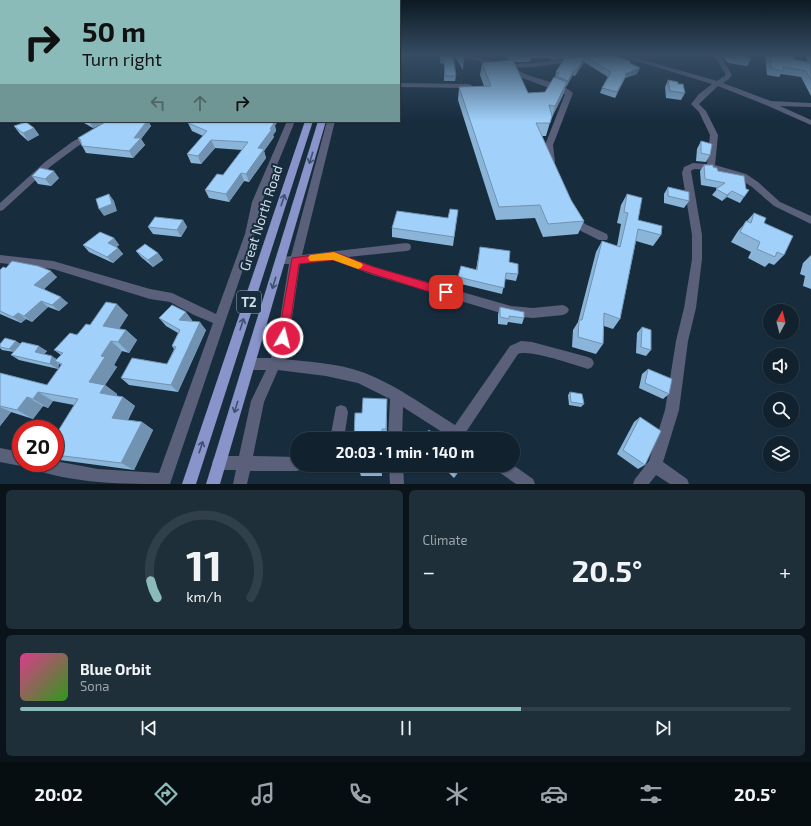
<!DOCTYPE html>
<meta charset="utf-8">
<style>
:root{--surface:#11222e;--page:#1e2f3a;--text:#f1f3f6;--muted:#9ca4aa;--line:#303f4a;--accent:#8bbbb9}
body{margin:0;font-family:"Exo 2",sans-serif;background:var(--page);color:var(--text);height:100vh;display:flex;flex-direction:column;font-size:15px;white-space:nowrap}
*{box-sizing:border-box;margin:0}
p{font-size:13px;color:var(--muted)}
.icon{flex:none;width:22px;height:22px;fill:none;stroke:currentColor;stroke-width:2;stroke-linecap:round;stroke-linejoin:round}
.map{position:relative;height:484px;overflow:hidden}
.drawer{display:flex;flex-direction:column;gap:6px;padding:6px;background:#091319;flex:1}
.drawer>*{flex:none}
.guide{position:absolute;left:0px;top:0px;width:400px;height:122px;box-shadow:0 1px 3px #0004,0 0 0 1px var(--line);background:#8bbbb9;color:#111;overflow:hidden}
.needle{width:26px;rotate:7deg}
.controls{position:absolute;left:763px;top:304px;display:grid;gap:8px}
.controls a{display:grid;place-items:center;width:36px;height:36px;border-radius:50%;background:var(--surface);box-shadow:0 1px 3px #0004,0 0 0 1px var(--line);font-size:20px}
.speed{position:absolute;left:12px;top:420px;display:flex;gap:8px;font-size:20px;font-weight:700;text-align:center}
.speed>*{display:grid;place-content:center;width:52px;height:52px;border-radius:50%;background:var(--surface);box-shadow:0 1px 3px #0004,0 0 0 1px var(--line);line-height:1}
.speed .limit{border:6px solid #d22;background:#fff;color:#111}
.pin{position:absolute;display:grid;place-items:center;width:34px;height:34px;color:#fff;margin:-17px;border-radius:8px;box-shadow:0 2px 6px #0006}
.me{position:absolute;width:44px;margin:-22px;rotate:8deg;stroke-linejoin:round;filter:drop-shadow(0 0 3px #0008)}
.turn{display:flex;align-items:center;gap:14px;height:84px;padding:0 16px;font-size:18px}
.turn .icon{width:52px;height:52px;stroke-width:2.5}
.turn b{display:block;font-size:28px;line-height:34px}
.lanes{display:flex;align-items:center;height:38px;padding:0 16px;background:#0003;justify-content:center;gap:20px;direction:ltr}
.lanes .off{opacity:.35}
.big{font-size:30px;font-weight:700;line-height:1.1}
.drawer .tile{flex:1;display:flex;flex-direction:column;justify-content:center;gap:6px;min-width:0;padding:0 14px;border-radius:6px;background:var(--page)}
.drawer .dial{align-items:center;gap:0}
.dial svg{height:104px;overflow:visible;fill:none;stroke:var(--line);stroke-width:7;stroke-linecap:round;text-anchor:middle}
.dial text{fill:var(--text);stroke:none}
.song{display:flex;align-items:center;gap:12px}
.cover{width:48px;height:48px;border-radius:6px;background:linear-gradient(135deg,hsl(330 70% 55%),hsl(110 70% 35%))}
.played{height:4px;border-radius:2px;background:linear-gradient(90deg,var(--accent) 65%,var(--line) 65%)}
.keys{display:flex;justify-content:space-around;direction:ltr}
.heat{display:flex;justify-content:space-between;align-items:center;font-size:22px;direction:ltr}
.drawer .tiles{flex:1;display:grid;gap:6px;grid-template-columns:1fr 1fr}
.tile:last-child{grid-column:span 2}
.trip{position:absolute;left:290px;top:432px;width:230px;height:40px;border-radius:20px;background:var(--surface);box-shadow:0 1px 3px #0004,0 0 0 1px var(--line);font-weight:700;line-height:40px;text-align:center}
.tab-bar{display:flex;height:64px;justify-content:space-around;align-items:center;background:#070e12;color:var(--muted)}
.tab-bar .icon{width:28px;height:28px}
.tab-bar .active{color:var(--accent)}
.tab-bar b{font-size:18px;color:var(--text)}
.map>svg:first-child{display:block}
</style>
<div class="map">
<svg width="811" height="484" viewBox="0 0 811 484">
<rect width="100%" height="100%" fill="#172d3e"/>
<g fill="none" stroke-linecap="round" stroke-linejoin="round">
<g fill="#5a607a" fill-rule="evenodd">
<path d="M452,55H463L509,64L534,63L577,58L578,59L575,61L534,67L515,68C532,81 559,80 573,93L553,145L555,162L554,164L551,165L547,162L545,145L565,94L520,77L507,68Z"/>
<path d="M617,55H626L717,81L726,75L714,55H720L732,75L729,79L723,83L771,101L811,103V107L780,106L811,120V125L766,105L718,86L699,104L706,111L718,135L715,165L746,174L758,182L780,202L811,216V224L774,206L752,187L735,176L711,170L694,169L691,171L702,235V259L696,308L688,341L679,410L663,462L687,479L689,484H670L656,475L649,484H633L635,479L649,461L665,410L676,341L684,308L692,259V235L682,173L684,167L693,163L707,164L710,135L699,112L691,104L699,94L712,84Z"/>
<path d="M399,83L469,84L473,86L469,88L399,87Z"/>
<path d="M109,121H119L78,146L51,166L3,210L0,211V203L45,162L72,142Z"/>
<path d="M287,121H295L262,202L255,234L170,484C123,484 74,484 30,468L28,463H55V461L98,469L159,473L213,323L194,315L170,302L150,299L53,269L0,263V255L53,261L150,289L172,293L216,314L245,234L252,202Z"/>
<path d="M327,121H335L302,255L406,243L410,244L411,247L410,250L406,251L348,257L375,267L511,306L533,308L563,305L567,307L569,310L567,313L563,315L533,318L511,316L373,275L331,259L300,263L289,338L283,359C308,362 337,363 362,372C393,383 426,407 455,425L510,346L521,341L532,342L588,357L592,359L594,363L592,367L588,369C575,365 529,349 518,354L466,432L470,434L472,439H453L403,407L402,439H388L390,399L358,383L326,376L278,370L264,402L253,456L297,457V465H304L302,469L297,471H250L247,484H233L236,470H219L214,468L212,463L214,458L219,456H239L251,401L266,370H249L245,368L243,364L245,360L249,358H271L277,338L289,264H276L275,261L276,258L291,256Z"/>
<path d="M574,213L577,214L585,224L607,234L608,237L607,240H599L579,230L569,216Z"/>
<path d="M341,405L346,407L348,412L344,439H330L336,407Z"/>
<path d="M0,448L21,452V463L26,464L21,466L0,462Z"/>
<path d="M389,465H403L404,484H390Z"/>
<path d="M494,465H513L533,479L535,484H516L496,470Z"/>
</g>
<g fill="#8894ca" fill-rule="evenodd">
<path d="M305,121H313L196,484H182Z"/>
<path d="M318,121H326L220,484H206Z"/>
</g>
</g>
<g fill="#8ab4d8">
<path d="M441,55L456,76L455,81H444V64L440,63Z"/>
<path d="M455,55H464L463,70L455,57Z"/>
<path d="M507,55H589L552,60L550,58H531L530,62H514L528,93L545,92L555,78L556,72L564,59L593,55L630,63L637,74L625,78L615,98L600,93L602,88L608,77L584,62L575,76L573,75L566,87V86L563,95L551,119L546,136H542L571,200L584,221L578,234L543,237L535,218L496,220L458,100L459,87L484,86L480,75L482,63L508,60Z"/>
<path d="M721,55H748L751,59L747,66L728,63Z"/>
<path d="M760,55H794V59L807,62L806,55H811V96L801,77L781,74L779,77L767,75L765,56Z"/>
<path d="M668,80L678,84L685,93L681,100L666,98L665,87Z"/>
<path d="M82,121H104L105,122L93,128L84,123Z"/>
<path d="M118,121H148L151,126L141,139L145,145L133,158L86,153L78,138L116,123Z"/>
<path d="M188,123L275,126L276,131L273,135L274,137L264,151L266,158L249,182L244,181L229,202L209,198L205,190L223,175L242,150L215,148L201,164L191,163L187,154L203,136L192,131Z"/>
<path d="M14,126L34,128L39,135L28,141L20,134Z"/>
<path d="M701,141L710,155L706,162L696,161L697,149Z"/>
<path d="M704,165L713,167L744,197L740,203L727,197L722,201L712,195L718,188L701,185L700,171Z"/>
<path d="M32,176L59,178L51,186L38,184Z"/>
<path d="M668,187L689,201L684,208L664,203V194Z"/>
<path d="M627,194L638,220L661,235L653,246L636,241L620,319L613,329L604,326L603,344L596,354L572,347L573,330L578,322L596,252L602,241L617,246L621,224L617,223L621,205Z"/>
<path d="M458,210L453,246L392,237V228L448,218Z"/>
<path d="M754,213L764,223L784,255L774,265L769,263L765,267L748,258L751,252L731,242L738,231Z"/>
<path d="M183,220L187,227L181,237L153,234L148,227Z"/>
<path d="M114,238L119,245L116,247L118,248L123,254L113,263L89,252L83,245Z"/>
<path d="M480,247L509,262L518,274L516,281L505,279L502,294L457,283L458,277L476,270Z"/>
<path d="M136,251L158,253L163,260L153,267L141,257Z"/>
<path d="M811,255V289L803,286L805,276L800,274L803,263Z"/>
<path d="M6,268L57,277L44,289L68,303L59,311L48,307L32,322L26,319L21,323L0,314V270Z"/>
<path d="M500,307L524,318L522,324L508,322L507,325L498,324V314Z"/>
<path d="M128,315L119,329L126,330L137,340L129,353L122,351L114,365L117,367L105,385L117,394V396L123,397L135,406L128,420L142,422L153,430L134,470L60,460L55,458V436L74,405L53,401L48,408L43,406L33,419L11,412L0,426V373L47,385L61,365L59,364L58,369L19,360L11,355L14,352L2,350L0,348V344H21L47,351L44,354L57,359L61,355L54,350L90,325Z"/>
<path d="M159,318L192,320V321L206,330L178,392L129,385L121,378L167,364L174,349L172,346L178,333L166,326Z"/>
<path d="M642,327L651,350L646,356L636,353L637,333Z"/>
<path d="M648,369L669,394L663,399L639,388L642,374Z"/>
<path d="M570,392L584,404L581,407L569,405L568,395Z"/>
<path d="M387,406V436H383L362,413Z"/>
<path d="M640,417L645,465L638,469L617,454L634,422Z"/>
<path d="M382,465V476H361L359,470Z"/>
<path d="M441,465H463L454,478Z"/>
</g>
<g fill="#7192b0">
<path d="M553,55H589L552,60Z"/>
<path d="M585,56L584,62L575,76L577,70Z"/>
<path d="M640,68L637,74L625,78L615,98L625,74Z"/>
<path d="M574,70L573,75L566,87L568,81Z"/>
<path d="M1,75V83L0,84V76Z"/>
<path d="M567,82L563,95L551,119L555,106Z"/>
<path d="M89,121H104L105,122L93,128Z"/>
<path d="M147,121H148L151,126L141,139L145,145L133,158L129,151L134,138Z"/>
<path d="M270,121H278L275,126L276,131L273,135L274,137L264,151L266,158L249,182L246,174Z"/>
<path d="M34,128L39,135L28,141L23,133Z"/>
<path d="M211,140L215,148L201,164L198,156Z"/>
<path d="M54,171L59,178L51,186L45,179Z"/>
<path d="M241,173L244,181L229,202L226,194Z"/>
<path d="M732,191L727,197L722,201L727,195Z"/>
<path d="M109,194L114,201L117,211L104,216L99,209Z"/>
<path d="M183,220L187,227L181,237L177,230Z"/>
<path d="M114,238L119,245L113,250L108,243Z"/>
<path d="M118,248L123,254L113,263L107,257Z"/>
<path d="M158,253L163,260L153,267L148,260Z"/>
<path d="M51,271L57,277L41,292L34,285Z"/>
<path d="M61,297L68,303L59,311L52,305Z"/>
<path d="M41,301L48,307L32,322L24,316Z"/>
<path d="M117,304L128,315L114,337L103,326Z"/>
<path d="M186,312L192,320L185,328L179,320Z"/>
<path d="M18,313L26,319L21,323L13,317Z"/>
<path d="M200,322L206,330L178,392L171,385Z"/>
<path d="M126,330L137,340L129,353L118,342Z"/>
<path d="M16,341L21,344L14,352L9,349Z"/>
<path d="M111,341L122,351L114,365L117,367L105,385L117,394L113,402L100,393L89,382L101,356Z"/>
<path d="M39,346L47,351L42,357L35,352Z"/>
<path d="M52,356L59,361H55L59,364L58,369L50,364Z"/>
<path d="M38,392L53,401L48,408L33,399Z"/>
<path d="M27,397L43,406L33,419L17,410Z"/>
<path d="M123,397L135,406L124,426L112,418Z"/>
<path d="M387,399V436L386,429Z"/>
<path d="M0,407L11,412L0,426Z"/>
<path d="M142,422L153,430L134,470L121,463Z"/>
<path d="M381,465H382V476L381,471Z"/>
<path d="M462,465H463V466L454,478L456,474Z"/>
</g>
<g fill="#a1d1fb" stroke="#7192b0">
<path d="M441,55H453L456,76H445L444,59H440Z"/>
<path d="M458,55H464L463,63Z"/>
<path d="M509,55H531V56L509,57Z"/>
<path d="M593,55H612L630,61V63L640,68L625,74H627L617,92L602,88L611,72L585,56L577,70H574L568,81L557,76L559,73L556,72L564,59Z"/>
<path d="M729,55H748L751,59L731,57Z"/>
<path d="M770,55H794V59L811,63V80L806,71L783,67V71L771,68Z"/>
<path d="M1,58V75L0,76V59Z"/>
<path d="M513,60L528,93L545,92L554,77L567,82L555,106L549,105L552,116L550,123H536L571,200L584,221L548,224L540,205L499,207L459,87L491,86L482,63Z"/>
<path d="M668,80L678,82V84H683L685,93L670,91Z"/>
<path d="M107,121H113L116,123L118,121H147L134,138H141L129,151L82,146L80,139L78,138Z"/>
<path d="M191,121H270L269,122L274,123L270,129H272L258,148L264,149L246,174L241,173L226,194L205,190L217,174L223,175L248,142L211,140L198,156L187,154L207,131L188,123Z"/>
<path d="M26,122L34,128L23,133L14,126Z"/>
<path d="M701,141L712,144L710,155L701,153Z"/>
<path d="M704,165H713V167L717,168L718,171L744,176L746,189L749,190L744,197L732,191L727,195L716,189L725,183L705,179Z"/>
<path d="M40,168L54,171L45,179L32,176Z"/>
<path d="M668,187L689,192V201L668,196Z"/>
<path d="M109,194L112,204L99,209L96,199Z"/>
<path d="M627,194L642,198L638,220L662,226L661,235L638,229L620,319L604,313L603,344L578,337L579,320H582L602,241L620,247L628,213L624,212Z"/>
<path d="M450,209L458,210L454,237L392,228L397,211L448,218Z"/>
<path d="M754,213L766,218L764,223L793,236L784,255L777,252L775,257L757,249L760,242L740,232L746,221L751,223Z"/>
<path d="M155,217L183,220L177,230L148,227Z"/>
<path d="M100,232L114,238L108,243L118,248L107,257L83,245Z"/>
<path d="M145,244L158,253L148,260L136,251Z"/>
<path d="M480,247L510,251L509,262L518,264V274L506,273L504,288L458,277L461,266L477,270Z"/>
<path d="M12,261L38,266L51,271L34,285L61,297L52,305L41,301L24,316L18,313L13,317L0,311V270L3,267L6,268Z"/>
<path d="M106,302L117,304L103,326L126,330L118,342L111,341L101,356L105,357L89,382L105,385L100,393L123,397L112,418L142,422L121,463L55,455V436L78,399L38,392L33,399L27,397L17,410L0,406V373L47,385L62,364L55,361L63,353L54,350L70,333L77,335L86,324L90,325Z"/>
<path d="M172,305L186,312L179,320L200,322L171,385L121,378L132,358L167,364L176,347L172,346L180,330L159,318Z"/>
<path d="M500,307L524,312V318L509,316V319L500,317Z"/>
<path d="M642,327L651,330V350L641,347Z"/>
<path d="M5,338L16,341L9,349L0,347V344Z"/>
<path d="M22,342L39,346L35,352L52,356L50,364L11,355Z"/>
<path d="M648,369L672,379L669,394L645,383Z"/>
<path d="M570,392L582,394L584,404L571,402Z"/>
<path d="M363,398L387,399L386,429H382V439H354L355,413H362Z"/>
<path d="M640,417L661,431L645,465L623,450Z"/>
<path d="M429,430L439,439H422Z"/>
<path d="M359,465H381V471L359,470Z"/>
<path d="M446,465H462L456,474Z"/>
</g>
<defs><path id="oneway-shaft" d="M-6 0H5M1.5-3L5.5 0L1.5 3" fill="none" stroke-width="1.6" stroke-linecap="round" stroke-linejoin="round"/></defs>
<g stroke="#3f516f">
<use href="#oneway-shaft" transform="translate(311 158) rotate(107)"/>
<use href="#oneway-shaft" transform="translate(283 200) rotate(-72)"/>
<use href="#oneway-shaft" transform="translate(274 283) rotate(107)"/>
<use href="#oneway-shaft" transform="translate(242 324) rotate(-72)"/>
<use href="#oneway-shaft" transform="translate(236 407) rotate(107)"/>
<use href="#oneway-shaft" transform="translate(201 447) rotate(-72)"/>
</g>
<linearGradient id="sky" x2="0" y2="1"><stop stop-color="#0d1922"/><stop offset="0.45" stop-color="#364c63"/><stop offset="1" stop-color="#364c63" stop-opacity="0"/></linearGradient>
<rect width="811" height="122" fill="url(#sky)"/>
<path fill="#e11d48" stroke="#92132f" d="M334,252L374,267L446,288L449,290L451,292L449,295L446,297L373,274L333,260L299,264L288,338L287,341L283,343L279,341L278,338L292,258Z"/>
<path fill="#f59e0b" d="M334,252L361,263L363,265L361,268L358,269L333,260L310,261L308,258L310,255Z"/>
<g text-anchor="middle" stroke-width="4" stroke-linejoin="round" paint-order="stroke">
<rect fill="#172d3e" stroke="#98a8b4" stroke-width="1" x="237" y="291" width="24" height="22" rx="3"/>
<g font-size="13" font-weight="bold" fill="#cfdce7">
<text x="249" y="307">T2</text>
</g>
<g font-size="14" fill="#cfdce7" stroke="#172d3e">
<text transform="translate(261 218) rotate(-72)" y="5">Great North Road</text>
</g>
</g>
</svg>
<div class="controls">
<a><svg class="needle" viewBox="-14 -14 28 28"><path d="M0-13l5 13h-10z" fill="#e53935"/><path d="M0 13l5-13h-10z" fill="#9ca4aa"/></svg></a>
<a><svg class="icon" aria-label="sound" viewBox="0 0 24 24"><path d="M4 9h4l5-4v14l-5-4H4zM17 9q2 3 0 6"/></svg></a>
<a><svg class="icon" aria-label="search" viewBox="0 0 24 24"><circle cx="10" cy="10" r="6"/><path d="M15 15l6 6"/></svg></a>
<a><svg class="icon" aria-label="layers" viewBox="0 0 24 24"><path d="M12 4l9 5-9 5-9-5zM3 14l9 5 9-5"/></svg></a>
</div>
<div class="speed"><div class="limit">20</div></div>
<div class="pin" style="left:446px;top:292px;background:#d93025"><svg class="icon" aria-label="arrive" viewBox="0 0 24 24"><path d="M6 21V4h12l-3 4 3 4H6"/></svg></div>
<svg class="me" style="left:283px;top:338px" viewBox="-20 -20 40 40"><circle r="17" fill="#e11d48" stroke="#fff" stroke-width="3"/><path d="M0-11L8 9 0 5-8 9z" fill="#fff"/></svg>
<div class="trip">20:03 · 1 min · 140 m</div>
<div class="guide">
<div class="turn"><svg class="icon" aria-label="right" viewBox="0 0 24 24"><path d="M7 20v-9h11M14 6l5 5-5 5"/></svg><div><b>50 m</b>Turn right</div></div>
<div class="lanes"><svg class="icon off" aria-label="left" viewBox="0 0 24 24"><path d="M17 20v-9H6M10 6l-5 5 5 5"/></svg><svg class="icon off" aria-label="ahead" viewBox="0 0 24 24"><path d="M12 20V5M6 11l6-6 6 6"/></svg><svg class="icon" aria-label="right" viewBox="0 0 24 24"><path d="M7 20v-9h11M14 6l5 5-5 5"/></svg></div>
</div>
</div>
<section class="drawer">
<div class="tiles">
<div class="tile dial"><svg viewBox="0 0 100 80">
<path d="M14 69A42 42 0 1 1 86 69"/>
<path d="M14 69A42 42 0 0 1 9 56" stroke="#8bbbb9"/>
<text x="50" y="56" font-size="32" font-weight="700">11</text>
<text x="50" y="72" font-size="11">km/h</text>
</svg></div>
<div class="tile"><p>Climate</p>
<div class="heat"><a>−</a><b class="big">20.5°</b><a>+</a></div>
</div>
<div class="tile">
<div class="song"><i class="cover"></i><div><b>Blue Orbit</b><p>Sona</p></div></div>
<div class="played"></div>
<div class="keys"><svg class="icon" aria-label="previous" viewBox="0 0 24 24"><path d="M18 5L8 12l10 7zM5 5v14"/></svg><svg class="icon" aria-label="pause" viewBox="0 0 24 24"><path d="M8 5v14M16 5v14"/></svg><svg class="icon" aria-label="next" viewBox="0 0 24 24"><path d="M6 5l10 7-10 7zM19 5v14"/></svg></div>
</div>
</div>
</section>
<nav class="tab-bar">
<b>20:02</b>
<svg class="icon active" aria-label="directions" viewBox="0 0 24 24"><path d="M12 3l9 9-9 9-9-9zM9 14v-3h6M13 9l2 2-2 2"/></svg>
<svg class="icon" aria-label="music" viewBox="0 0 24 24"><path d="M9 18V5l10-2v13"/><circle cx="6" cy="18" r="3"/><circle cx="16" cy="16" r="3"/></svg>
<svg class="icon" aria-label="phone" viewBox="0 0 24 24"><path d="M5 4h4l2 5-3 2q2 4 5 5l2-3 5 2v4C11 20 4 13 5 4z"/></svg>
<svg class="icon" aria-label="climate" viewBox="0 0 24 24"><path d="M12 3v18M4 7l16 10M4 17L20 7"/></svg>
<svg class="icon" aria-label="car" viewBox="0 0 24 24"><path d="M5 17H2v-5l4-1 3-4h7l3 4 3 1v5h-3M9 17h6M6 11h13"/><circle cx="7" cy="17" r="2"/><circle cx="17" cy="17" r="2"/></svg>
<svg class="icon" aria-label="filters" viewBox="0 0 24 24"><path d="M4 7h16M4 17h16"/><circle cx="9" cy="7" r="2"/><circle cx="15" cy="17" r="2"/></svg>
<b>20.5°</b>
</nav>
